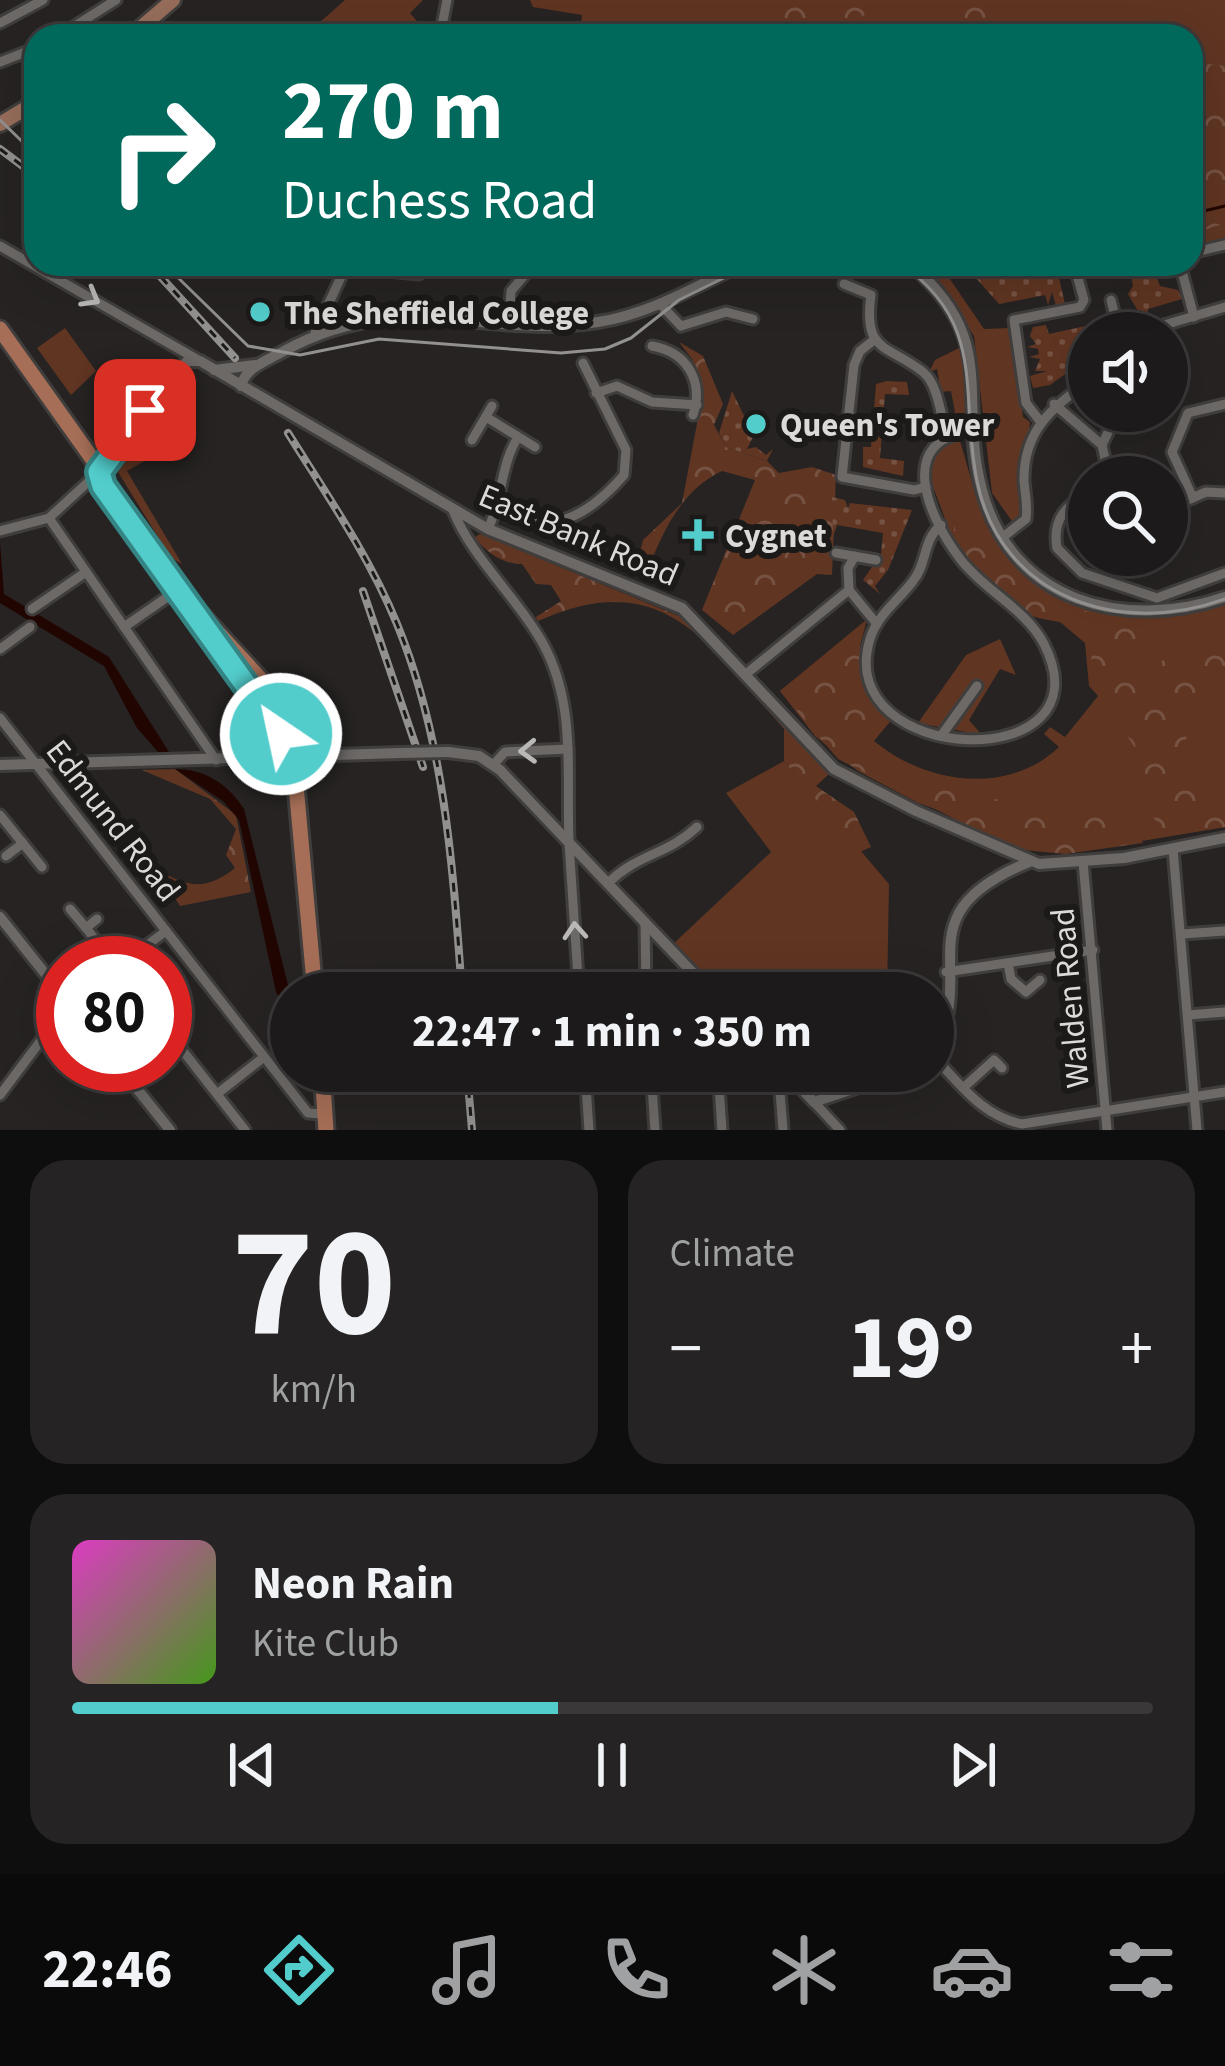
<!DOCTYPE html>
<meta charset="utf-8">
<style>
:root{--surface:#1c1a1a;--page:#252323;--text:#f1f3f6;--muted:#a0a1a2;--line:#3a3839;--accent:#52cdcc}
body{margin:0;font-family:"Source Sans 3",sans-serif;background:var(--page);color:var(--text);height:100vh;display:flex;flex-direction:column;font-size:45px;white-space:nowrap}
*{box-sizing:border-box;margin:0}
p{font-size:39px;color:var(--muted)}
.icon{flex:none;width:66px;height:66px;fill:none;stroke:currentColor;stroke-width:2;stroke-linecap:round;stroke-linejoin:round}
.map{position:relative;height:1130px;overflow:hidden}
.side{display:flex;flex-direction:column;gap:30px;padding:30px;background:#0f0e0e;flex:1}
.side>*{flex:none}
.guide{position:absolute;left:24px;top:24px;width:1179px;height:252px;border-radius:36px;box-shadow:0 12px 48px #0002,0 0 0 3px var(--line);background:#00695c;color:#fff;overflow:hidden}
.tools{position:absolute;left:1068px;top:312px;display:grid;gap:24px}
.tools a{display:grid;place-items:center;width:120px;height:120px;border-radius:50%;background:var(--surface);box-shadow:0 12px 48px #0002,0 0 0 3px var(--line);font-size:60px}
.speed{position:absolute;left:36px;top:936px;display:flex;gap:24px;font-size:60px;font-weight:700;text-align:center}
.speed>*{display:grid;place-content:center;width:156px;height:156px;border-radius:50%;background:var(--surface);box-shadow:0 12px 48px #0002,0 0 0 3px var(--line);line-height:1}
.speed .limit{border:18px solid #d22;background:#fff;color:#111}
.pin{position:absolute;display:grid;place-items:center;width:102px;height:102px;color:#fff;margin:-51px;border-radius:24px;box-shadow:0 6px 18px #0006}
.me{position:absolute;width:132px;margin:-66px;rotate:326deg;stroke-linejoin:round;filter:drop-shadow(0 0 9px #0008)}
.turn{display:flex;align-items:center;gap:42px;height:252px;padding:0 60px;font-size:54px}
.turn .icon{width:156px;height:156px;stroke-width:2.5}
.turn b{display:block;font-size:84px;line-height:102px}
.big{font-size:90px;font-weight:700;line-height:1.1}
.side .card{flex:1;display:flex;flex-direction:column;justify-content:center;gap:18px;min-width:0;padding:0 42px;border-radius:36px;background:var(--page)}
.side .dial{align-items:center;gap:0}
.dial b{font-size:156px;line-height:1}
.song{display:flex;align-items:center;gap:36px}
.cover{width:144px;height:144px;border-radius:18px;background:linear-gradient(135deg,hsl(310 70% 55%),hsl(100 70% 35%))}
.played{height:12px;border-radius:6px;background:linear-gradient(90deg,var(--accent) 45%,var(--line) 45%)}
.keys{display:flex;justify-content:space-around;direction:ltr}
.heat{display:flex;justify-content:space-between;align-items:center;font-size:66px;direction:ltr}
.side .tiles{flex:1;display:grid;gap:30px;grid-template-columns:1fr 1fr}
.card:last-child{grid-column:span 2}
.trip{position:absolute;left:270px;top:972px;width:684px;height:120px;border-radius:60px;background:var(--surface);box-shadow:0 12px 48px #0002,0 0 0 3px var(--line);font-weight:700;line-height:120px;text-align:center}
.dock{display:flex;height:192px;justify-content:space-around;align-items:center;background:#0b0a0a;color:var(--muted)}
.dock .icon{width:84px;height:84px}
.dock .current{color:var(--accent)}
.dock b{font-size:54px;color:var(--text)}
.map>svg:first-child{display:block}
</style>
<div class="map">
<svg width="1225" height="1130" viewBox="0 0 1225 1130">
<defs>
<pattern id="forest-crowns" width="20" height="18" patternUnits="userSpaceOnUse" patternTransform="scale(3)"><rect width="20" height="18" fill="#603522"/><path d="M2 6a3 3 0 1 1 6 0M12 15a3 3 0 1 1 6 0" fill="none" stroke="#765242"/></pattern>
<pattern id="garden-dots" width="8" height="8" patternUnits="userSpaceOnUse" patternTransform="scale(3)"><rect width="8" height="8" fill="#603522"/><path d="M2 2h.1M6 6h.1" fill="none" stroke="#765242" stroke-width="1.8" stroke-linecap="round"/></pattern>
</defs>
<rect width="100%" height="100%" fill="#262322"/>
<g fill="#603522">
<path d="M345,0H423L410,13L427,33L330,36L319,23Z"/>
<path d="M530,0H1225V238L1191,248V36H579L582,15L533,7Z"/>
<path d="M941,266L984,329L1010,328L1023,417L1030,422L1021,511L1014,524L992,493L974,336L932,270Z"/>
<path d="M65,328L96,371L71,395L37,348Z"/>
<path d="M961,347L968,413L966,422L957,426L948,418L955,412L951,391L941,392L937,369L929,372L935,360Z"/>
<path d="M175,411L180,421L146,444L153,456L127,471L182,564L171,558L118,472L148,425Z"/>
<path d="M954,437L960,441C969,470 976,502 990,530C1033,617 1141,636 1225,601V827L1065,854L918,803L858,771L815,736L780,691L866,620C866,629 861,638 860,648C855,677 873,700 893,718L874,741C926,784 1007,796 1059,747L1044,734L1050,727L1065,737L1098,696L1089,686L1085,643L1054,617L1029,615L953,540L929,476L938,443Z"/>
<path d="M1000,639L1016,675L1000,669L969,720L982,735L918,723L966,655Z"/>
<path d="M784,761L889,884L887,993H717L672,945L771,852L726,793Z"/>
</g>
<g fill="url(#forest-crowns)">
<path d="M779,0H879L843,36H778Z"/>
<path d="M983,2L1000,14L1002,36H947L943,17L953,7Z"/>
<path d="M1191,62L1225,66V223L1191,235Z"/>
<path d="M679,342L703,356L723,404L714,425L726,447L767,461L779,473L812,467L836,475L832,575L817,574L733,635L702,610L755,480L722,471C682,490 664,529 648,569L638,560L643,540L682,503L703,392L692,359Z"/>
<path d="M982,511L998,544L1038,587L1114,625L1146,628L1158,640L1131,671H1154L1167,655V640L1225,643V701L1195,716L1186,739L1197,791L1211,802H1225V827L1169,836L1146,809L1145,764L1123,729L1109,688L1089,674L1093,648C1067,615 1063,626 1028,615C999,605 972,562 953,540L955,519Z"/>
<path d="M480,534L691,621L830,773L816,786L854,812L871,847L860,852L784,761V729C709,645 664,564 538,621L536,617L561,601L551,585L536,584L522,564C507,565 486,554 475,537Z"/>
<path d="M852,634L861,649V677L882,711L867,737C899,810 1056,802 1124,806L1143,843L1065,854L1013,849L838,759L780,691Z"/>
<path d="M175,769L236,815L251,892L180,906L156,868C187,888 206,891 235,868L226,855L236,829L210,799L142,770Z"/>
</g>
<g fill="url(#garden-dots)">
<path d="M1038,264L1057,269L1065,304L1056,306L1052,292L1048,305L1045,295L999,304L976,278L990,266L993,275L1038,270Z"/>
<path d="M1129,264H1154L1160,270L1155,273L1160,286L1178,290L1182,299L1148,309V322L1135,328L1130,314L1138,311L1128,294L1133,286Z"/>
<path d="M1046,325L1049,334L1090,325L1089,357L1050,385L1033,388L1030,376L1047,371H1035L1040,359L1029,357L1039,354L1038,349L1027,347L1036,344L1030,336L1033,327Z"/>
<path d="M887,381L907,382L909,395L885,394L880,458L904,461L903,476L863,467V447H871L876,384Z"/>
<path d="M732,391L746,420L754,422L756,431L747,449L756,447L766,455L773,449L767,461L726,447L719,433Z"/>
<path d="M832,497L845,500L848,508L850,503L912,510L888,570L875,586L880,594L863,580L881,554L883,533L837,525L833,537Z"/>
</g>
<g fill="#210500">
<path d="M0,543L4,594L109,657L169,752H158L137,728L104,666L0,603Z"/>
<path d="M175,769C205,769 228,784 244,809L291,997V1016L276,992L239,820L224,802Z"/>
</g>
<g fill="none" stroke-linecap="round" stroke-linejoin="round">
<path stroke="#210500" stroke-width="3" d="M1191,214L1225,206"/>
<defs>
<g id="minor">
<path d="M0,23L43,0"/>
<path d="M59,36L116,0"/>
<path d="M440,36L447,0"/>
<path d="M0,62L36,48"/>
<path d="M0,246L198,360"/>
<path d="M1191,253L1225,245"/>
<path d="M1180,264L1194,317"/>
<path d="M346,267L419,274"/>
<path d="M920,273L930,264"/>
<path d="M844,284L871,295C863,353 887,344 923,372C938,384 941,416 946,434"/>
<path d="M1111,300L1119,333"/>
<path d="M660,304L681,326"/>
<path d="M509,322L511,291L534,264"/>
<path d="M681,326L726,312L753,319"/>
<path d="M315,333L347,264"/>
<path d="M1137,333L1225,307"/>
<path d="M874,340L860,351L854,365L842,477L914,490L926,487"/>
<path d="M652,346C687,352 704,381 693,415"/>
<path d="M596,393L617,386L652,402L697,405"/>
<path d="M1054,404L1102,445L1109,477"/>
<path d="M486,417L535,447"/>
<path d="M1040,421L1026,403L1014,320L1080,307L1084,300L1074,264"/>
<path d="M472,440L492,406"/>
<path d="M1102,445L1118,411"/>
<path d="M1089,491C1066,507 1052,518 1057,548L1082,573L1157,598L1225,573"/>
<path d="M1193,498L1172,452L1188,413L1225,404"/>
<path d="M452,508C471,556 509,589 536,632C578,696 566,769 569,841"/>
<path d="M499,508C550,539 588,516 624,475L626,450L583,363"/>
<path d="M1167,509L1206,492L1225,493"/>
<path d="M49,518L216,760"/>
<path d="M941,525C922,541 928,562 913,581C899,600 877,615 870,639C831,767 1112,778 1044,644C1025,608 986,592 961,560C927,516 894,437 975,431"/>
<path d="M488,529C503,498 500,466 518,437"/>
<path d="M0,531L49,518L99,472"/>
<path d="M1003,537L1026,519C1028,506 1025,494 1024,481C1023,431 1052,407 1089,381"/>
<path d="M836,553L876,560"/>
<path d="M849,590L877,624"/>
<path d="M849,590L848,568L855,556"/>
<path d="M32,609L86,572"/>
<path d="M124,627L179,589"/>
<path d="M0,649L30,627"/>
<path d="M746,674L849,590"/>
<path d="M0,718L308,1113L324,1114"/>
<path d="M941,736L977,686"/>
<path d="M494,764L505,752L568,749"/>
<path d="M0,815L42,867"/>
<path d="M569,843L579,993"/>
<path d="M1173,849L1197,1130"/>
<path d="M6,856L23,843"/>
<path d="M1083,862L1107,1130"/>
<path d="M608,883C639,853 667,855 697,827"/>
<path d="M70,909L86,928"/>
<path d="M97,919L86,928L114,963"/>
<path d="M645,922L646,993"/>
<path d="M1182,934L1225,931"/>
<path d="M123,963L166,931"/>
<path d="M1008,963L1011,979L1026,992L1040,980"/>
<path d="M946,972L1093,950"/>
<path d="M1188,1015L1225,1012"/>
<path d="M165,1028L245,1130"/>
<path d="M933,1056C961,1085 982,1116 1022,1124L1225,1092"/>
<path d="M585,1071L589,1130"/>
<path d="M651,1071L655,1130"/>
<path d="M718,1071L722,1130"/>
<path d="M963,1088L994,1060L1002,1068"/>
<path d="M217,1094L264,1057"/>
<path d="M0,1095L63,1011"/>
<path d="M814,1102L840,1130"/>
<path d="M783,1130L780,1091L786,1072"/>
</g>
<g id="tertiary">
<path d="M910,264C1001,340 957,397 982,490C1012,603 1125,631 1225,597"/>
<path d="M214,370L255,365"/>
<path d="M241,386C245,368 266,361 282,352C402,286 478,340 598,322C650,314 696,286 743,264"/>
<path d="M99,471L187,361H200L488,529L682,608L834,769L916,811L1039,864L1124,858L1225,838"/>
<path d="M448,752L479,756L500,770L712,993"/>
<path d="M0,765L400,753"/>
<path d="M0,917L63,996"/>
<path d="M933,1049C981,972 899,915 1029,862"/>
<path d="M118,1065L170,1130"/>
<path d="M785,1071L814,1102L907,1071"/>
</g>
<g id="primary">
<path d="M131,36L173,0"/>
<path d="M0,124L36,102"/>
</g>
<g id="trunk">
<path d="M0,329L106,478"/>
<path d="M99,472L107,493L191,605"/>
<path d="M188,600L265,684L291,731L315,993"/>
<path d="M213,641L288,749"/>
<path d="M322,1071L326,1130"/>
</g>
</defs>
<use href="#minor" stroke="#403e3d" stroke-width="15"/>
<use href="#tertiary" stroke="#403e3d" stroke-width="16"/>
<use href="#primary" stroke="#403e3d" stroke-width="20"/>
<use href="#trunk" stroke="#403e3d" stroke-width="21"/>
<use href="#minor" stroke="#6c6967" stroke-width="9"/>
<use href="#tertiary" stroke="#6c6967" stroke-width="10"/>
<use href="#primary" stroke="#976d5a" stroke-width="14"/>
<use href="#trunk" stroke="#a66e56" stroke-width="15"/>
<g stroke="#929190" stroke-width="3">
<path d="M0,120L36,155"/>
<path d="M164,264L248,346L300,355L379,339L561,353L605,349L631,338L679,300L752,264"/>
<path d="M901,264C988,325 959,393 977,481C1001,599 1121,637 1225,599"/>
</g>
<defs>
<g id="rail">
<path d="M0,149L36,176"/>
<path d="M149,264L235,358"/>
<path d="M288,433C327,495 369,556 397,624C445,741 453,869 462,993"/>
<path d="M363,591L423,767"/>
<path d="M467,1071L472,1130"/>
</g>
</defs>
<use href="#rail" stroke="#929190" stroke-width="8"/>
<use href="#rail" stroke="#1c1a19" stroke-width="3" stroke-dasharray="9" stroke-linecap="butt"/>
<defs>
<path id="tertiary-bridge" d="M400,753L448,752"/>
</defs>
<use href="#tertiary-bridge" stroke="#403e3d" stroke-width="16" stroke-linecap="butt"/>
<use href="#tertiary-bridge" stroke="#6c6967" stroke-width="10"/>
</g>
<defs><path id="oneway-chevron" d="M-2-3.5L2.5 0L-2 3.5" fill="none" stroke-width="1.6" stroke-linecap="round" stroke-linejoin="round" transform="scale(3)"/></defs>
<g stroke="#bab8b7">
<use href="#oneway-chevron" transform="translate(91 298) rotate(30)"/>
<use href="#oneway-chevron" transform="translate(528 751) rotate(178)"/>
<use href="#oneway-chevron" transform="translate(575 931) rotate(-94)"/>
</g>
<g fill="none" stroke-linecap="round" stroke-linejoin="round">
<defs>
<path id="route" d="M145,410L99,472L103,486L281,734"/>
</defs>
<use href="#route" stroke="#358585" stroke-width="30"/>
<use href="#route" stroke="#52cdcc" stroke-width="21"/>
</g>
<g fill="#52cdcc" stroke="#1c1a19" stroke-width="4.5">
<circle cx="260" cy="312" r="12"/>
<circle cx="756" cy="424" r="12"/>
<path d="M692 517h12v12h12v12h-12v12h-12v-12h-12v-12h12z"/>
</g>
<g text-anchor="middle" stroke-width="12" stroke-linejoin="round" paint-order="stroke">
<g font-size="33" font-weight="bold" fill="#dbdad9" stroke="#1c1a19" text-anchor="start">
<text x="284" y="324">The Sheffield College</text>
<text x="780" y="436">Queen's Tower</text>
<text x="725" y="547">Cygnet</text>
</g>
<g font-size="33" fill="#dbdad9" stroke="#1c1a19">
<text transform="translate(579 534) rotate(23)" y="12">East Bank Road</text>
<text transform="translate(114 820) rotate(52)" y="12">Edmund Road</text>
<text transform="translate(1069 998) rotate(-95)" y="12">Walden Road</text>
</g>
</g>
</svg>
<div class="tools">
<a><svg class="icon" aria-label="sound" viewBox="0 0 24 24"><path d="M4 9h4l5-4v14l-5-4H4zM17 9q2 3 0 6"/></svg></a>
<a><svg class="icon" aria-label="search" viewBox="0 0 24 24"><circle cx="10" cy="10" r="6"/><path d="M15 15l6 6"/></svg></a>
</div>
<div class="speed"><div class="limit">80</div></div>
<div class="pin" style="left:145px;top:410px;background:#d93025"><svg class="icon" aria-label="arrive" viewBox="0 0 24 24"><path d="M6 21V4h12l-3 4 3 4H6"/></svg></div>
<svg class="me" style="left:281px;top:734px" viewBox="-20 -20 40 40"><circle r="17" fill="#52cdcc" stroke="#fff" stroke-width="3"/><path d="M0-11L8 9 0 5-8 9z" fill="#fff"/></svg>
<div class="trip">22:47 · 1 min · 350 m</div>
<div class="guide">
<div class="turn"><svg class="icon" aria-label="right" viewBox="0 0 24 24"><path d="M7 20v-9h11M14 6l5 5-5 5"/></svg><div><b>270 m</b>Duchess Road</div></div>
</div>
</div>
<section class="side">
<div class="tiles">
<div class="card dial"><b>70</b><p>km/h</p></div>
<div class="card"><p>Climate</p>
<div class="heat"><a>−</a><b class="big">19°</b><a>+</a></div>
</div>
<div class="card">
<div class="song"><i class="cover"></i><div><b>Neon Rain</b><p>Kite Club</p></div></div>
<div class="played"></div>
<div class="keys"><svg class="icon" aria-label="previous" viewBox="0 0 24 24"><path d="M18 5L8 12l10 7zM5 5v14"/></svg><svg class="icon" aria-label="pause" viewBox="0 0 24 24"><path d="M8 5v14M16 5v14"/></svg><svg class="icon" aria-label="next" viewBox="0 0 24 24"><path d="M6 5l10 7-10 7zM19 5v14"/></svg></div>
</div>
</div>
</section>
<nav class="dock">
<b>22:46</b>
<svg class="icon current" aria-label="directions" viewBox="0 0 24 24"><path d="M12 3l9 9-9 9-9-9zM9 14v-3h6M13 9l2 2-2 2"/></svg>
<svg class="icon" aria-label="music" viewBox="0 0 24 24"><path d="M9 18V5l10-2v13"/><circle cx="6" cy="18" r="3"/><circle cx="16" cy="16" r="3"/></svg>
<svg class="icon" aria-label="phone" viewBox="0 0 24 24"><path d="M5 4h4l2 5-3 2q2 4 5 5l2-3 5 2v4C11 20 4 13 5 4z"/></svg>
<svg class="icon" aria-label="climate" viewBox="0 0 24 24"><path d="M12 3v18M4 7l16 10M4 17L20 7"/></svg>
<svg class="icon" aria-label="car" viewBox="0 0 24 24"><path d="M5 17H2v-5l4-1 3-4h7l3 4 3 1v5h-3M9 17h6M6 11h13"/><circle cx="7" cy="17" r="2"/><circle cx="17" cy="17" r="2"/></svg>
<svg class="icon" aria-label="filters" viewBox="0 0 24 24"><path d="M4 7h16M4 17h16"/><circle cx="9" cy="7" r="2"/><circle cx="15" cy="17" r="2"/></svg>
</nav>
